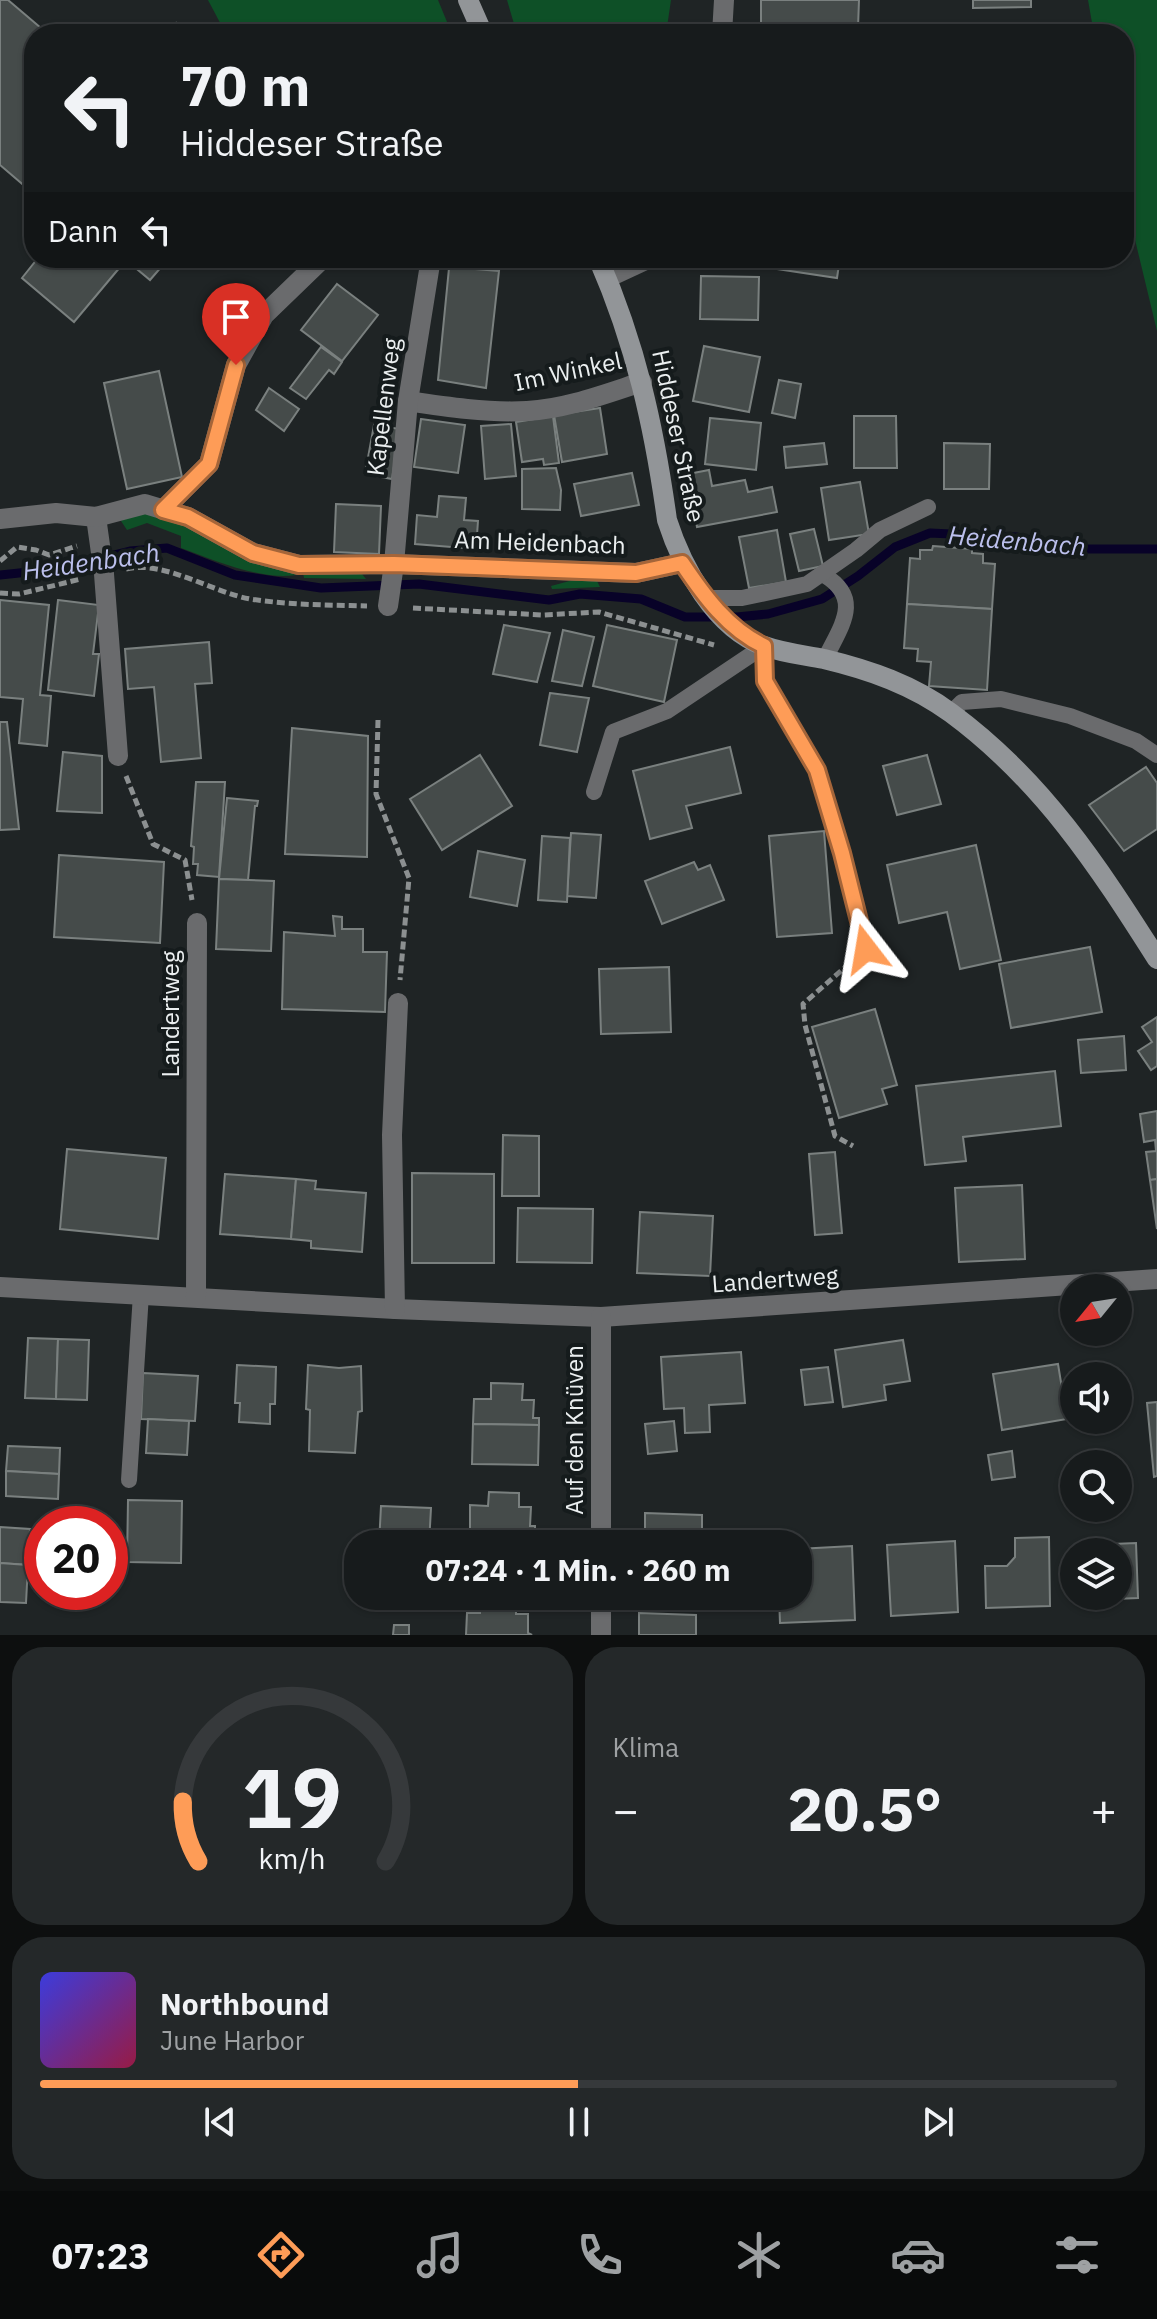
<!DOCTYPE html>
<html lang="de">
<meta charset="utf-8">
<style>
:root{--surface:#171b1c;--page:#242829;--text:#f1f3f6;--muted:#9ea1a3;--line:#36393b;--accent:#fe9c57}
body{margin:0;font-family:"IBM Plex Sans",sans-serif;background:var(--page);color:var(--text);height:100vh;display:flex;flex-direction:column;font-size:30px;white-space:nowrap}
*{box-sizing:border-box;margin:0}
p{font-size:26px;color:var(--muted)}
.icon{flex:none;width:44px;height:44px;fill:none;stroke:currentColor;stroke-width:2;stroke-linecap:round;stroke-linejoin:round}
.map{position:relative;height:1635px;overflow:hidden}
.side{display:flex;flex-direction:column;gap:12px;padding:12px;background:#0d0f0f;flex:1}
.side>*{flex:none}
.hud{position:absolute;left:24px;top:24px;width:1110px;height:244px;border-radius:32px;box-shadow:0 2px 6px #0004,0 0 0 2px var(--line);background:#171b1c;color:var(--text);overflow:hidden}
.needle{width:52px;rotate:240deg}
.controls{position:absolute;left:1060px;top:1274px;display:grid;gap:16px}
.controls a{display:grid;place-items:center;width:72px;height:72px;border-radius:50%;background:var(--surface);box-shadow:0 2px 6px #0004,0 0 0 2px var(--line);font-size:40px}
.speed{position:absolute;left:24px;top:1506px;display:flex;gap:16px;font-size:40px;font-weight:700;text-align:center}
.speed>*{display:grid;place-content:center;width:104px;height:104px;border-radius:50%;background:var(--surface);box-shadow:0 2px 6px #0004,0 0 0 2px var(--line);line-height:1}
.speed .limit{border:12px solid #d22;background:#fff;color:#111}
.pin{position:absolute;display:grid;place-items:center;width:68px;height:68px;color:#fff;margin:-82px -34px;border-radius:50% 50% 50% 0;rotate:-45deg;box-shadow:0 0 8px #0007}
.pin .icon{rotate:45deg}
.me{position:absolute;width:88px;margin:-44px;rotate:346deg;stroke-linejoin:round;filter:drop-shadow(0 0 6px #0008)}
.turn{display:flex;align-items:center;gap:28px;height:168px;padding:0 24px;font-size:36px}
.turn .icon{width:104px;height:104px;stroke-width:2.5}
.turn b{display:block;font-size:56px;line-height:68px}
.then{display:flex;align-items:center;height:76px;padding:0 24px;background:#0003;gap:16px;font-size:30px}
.big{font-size:60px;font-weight:700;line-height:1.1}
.side .tile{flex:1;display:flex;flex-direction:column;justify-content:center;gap:12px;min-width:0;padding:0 28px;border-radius:32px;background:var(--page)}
.side .dial{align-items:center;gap:0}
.dial svg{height:208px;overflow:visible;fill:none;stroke:var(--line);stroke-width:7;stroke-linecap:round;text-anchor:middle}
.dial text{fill:var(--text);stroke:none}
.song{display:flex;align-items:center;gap:24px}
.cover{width:96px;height:96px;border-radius:12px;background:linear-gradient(135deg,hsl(240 70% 55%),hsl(340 70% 35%))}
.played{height:8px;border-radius:4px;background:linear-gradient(90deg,var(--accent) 50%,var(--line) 50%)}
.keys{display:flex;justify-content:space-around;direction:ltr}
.heat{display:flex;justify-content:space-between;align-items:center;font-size:44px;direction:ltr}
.side .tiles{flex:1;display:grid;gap:12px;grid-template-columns:1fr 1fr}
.tile:last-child{grid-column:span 2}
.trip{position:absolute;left:344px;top:1530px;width:468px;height:80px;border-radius:32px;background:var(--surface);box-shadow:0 2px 6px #0004,0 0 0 2px var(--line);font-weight:700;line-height:80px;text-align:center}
.tabs{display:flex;height:128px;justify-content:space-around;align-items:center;background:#090b0b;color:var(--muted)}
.tabs .icon{width:56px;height:56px}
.tabs .current{color:var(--accent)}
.tabs b{font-size:36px;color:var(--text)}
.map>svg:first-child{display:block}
</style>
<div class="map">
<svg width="1157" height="1635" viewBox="0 0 1157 1635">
<rect width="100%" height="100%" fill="#1f2425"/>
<g fill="#0e5027">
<path d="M208,0H438L452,34H226Z"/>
<path d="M507,0H671L666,34H517Z"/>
<path d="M1088,0H1157V331L1124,194V34H1094Z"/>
<path d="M148,513L176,520L296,575C263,581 213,560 181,548V536L147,523L127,530L121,521L130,514Z"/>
<path d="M303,573L362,574L366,579L304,578Z"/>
<path d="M577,579L597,581L600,587L552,589L551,586Z"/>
</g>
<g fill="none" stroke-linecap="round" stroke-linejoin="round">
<path stroke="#080228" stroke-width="9" d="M0,575L57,569L130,551L167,548L235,575L321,588L419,584L549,600L580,594L641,599L685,617H737L768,614L822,599L858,576L895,547L930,533L1016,537L1075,549H1157"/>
</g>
<g fill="#454b4a" stroke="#7a807f" stroke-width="2">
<path d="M0,0H8L48,34H34V194L0,165Z"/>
<path d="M761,0H859L858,28L761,26Z"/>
<path d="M973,0H1031V7L973,8Z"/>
<path d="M176,23L181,34H157V33Z"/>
<path d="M38,258H169L150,280L126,260L74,322L22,278Z"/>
<path d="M450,258H478L476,269L499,271L486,388L438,380Z"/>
<path d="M744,258H840L837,278L743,264Z"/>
<path d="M701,276L759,277L758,320L700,319Z"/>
<path d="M337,284L378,315L342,361L301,330Z"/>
<path d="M704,346L760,357L749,412L693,401Z"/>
<path d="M321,347L342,362L334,374L329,370L306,399L290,388Z"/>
<path d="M159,371L182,477L127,489L104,383Z"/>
<path d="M779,380L801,384L795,418L772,413Z"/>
<path d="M269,388L299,409L284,431L256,410Z"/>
<path d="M600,408L607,454L562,462L554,415Z"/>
<path d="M553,416L559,463L544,465L543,459L522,462L516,422Z"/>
<path d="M854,416H896L897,468H854Z"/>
<path d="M710,418L761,423L756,470L705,464Z"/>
<path d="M421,419L465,425L458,473L414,467Z"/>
<path d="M511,424L516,476L485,479L481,426Z"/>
<path d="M374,425L400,429L392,479L365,474Z"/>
<path d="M824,443L827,464L786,468L784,447Z"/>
<path d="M944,443L990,444L989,489H944Z"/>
<path d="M556,468L561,490L560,510L522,509V469Z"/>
<path d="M709,470L712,486L745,480L748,492L772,487L777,512L697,527L688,474Z"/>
<path d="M632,473L639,505L581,516L574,484Z"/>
<path d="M860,482L869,534L829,540L821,488Z"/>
<path d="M439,496L466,498L464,520L478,521L476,549L415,544L417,515L437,517Z"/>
<path d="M336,504L381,506L379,554L334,552Z"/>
<path d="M814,529L823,566L799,571L790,534Z"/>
<path d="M777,530L786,582L749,588L739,537Z"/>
<path d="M933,546L972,549V553L983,554V563L995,564L992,609L907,604L910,558L920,559V550H932Z"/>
<path d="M0,600L49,605L40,695L51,696L47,746L19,743L23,699L0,697Z"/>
<path d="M58,600L99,605L93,654H99L94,696L48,690Z"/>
<path d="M907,604L992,609L987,690L929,686L931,662L917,661L918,649L904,648Z"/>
<path d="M504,625L550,633L537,682L493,674Z"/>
<path d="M607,625L677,640L664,702L593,686Z"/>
<path d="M563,630L594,637L582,686L552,681Z"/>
<path d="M209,642L212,683L195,684L201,758L161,762L154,687L128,689L125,649Z"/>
<path d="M550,693L589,698L577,752L540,745Z"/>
<path d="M0,722H7L19,829L0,830Z"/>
<path d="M292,728L368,736L367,857L285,854Z"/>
<path d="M730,747L741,793L686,806L692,828L650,839L633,771Z"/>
<path d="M63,752L102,756V813L57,811Z"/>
<path d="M480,755L512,806L442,850L410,799Z"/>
<path d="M927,755L941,804L897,815L883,766Z"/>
<path d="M1146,767L1157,783V829L1124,851L1089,805Z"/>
<path d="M196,782H225L219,877L197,875L198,864H193L194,847L191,846Z"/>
<path d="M227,798L258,801L257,806H255L248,880L219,879Z"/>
<path d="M824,831L832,933L777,937L769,836Z"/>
<path d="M571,833L601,835L596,898L567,896Z"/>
<path d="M542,836L570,838L567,902L538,900Z"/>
<path d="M976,845L1001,960L960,969L947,912L899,923L887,865Z"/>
<path d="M478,851L525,860L517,906L470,897Z"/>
<path d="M59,855L164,862L160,943L54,937Z"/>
<path d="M694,862L698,870L710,865L724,900L662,924L645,881Z"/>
<path d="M219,879L274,881L271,951L216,949Z"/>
<path d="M333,916L342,917V929H363V952H387L385,1012L282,1009L284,932L335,936Z"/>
<path d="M1090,947L1102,1012L1011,1028L999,964Z"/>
<path d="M669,967L671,1032L601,1034L599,969Z"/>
<path d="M875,1009L897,1085L882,1089L887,1104L839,1118L812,1027Z"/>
<path d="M1157,1017V1066L1151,1070L1138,1051L1152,1042L1142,1027Z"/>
<path d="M1124,1036L1126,1070L1081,1073L1078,1040Z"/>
<path d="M1055,1071L1061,1126L963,1137L966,1161L925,1165L916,1086Z"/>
<path d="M1157,1111V1179L1150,1180L1146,1152L1156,1151L1155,1140L1144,1142L1140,1114Z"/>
<path d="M503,1135L539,1136V1196H502Z"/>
<path d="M67,1149L166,1158L158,1239L60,1229Z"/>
<path d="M835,1152L842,1233L815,1235L809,1154Z"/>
<path d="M412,1173L494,1174V1263H412Z"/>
<path d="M225,1174L296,1179L291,1239L220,1234Z"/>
<path d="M296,1179L316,1181L315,1189L366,1193L362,1252L311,1248V1241L291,1239Z"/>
<path d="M1157,1179V1229L1150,1180Z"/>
<path d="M1022,1185L1025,1259L959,1262L955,1188Z"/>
<path d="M518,1208L593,1209L592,1263L517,1262Z"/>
<path d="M640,1212L713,1216L710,1276L637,1273Z"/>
<path d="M28,1338L58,1339L56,1399L25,1398Z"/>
<path d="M58,1339L89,1340L87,1400L56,1399Z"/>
<path d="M903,1340L910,1381L884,1385L886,1400L843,1407L835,1350Z"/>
<path d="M741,1352L745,1403L709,1405L710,1432L685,1433L684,1408L664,1409L661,1357Z"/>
<path d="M1058,1364L1067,1419L1002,1430L993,1374Z"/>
<path d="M237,1365L276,1367L275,1404H270V1424L239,1422L240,1403H235Z"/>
<path d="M308,1365L339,1368L361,1366L362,1411L358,1412L355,1453L309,1451L310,1410L306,1409Z"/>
<path d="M828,1367L833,1402L805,1405L801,1370Z"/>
<path d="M143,1373L198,1376L195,1421L141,1419Z"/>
<path d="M491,1383L523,1384L522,1400H534L533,1418H539V1425L473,1424L474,1399H491Z"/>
<path d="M1157,1402V1476L1154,1477L1147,1403Z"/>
<path d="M148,1419L189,1421L187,1455L146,1453Z"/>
<path d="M674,1421L677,1451L648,1454L645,1424Z"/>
<path d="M473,1424L539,1425L538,1465L472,1464Z"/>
<path d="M8,1446L60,1448L59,1474L6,1471Z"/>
<path d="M1012,1451L1015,1477L992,1480L988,1455Z"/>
<path d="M6,1471L59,1474L58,1499L6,1496Z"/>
<path d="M489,1492L519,1493V1507H531L530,1526H535V1532L470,1530V1505L488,1506Z"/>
<path d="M128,1500L182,1501L181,1563L127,1562Z"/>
<path d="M381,1506L431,1508L429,1544H379Z"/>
<path d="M645,1513L702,1515V1538L645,1536Z"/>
<path d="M0,1527L30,1529L28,1565L0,1563Z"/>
<path d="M470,1530L535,1532V1539L530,1538V1544H469Z"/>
<path d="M645,1536L702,1538L701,1544H644Z"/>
<path d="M1049,1537L1050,1606L986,1608L985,1566H1007L1015,1557V1538Z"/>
<path d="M955,1541L958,1612L891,1616L887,1545Z"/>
<path d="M1136,1543L1138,1598L1090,1600V1596H1118V1552H1088V1545Z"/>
<path d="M852,1546L855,1620L780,1623L779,1596H798V1549Z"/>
<path d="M0,1563L28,1565L26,1603L0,1602Z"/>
<path d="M485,1597L516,1598V1614H528V1633L532,1635H466L467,1613H480V1604H484Z"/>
<path d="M639,1613L696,1615V1635H639Z"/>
<path d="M394,1625H409V1635H393Z"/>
</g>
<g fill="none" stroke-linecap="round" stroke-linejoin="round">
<g stroke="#8c9091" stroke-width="5" stroke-dasharray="8 4" stroke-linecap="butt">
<path d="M0,561L17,547L36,550L49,555L77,546"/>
<path d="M126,569C164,560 212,592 250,599C289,605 328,605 367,606"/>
<path d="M0,593L19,594L81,579"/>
<path d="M413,608L543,615L599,612L714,645"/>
<path d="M378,720L376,794L409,878L400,980"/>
<path d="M126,776L153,844L185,860L192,900"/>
<path d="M850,963L803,1004L805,1025L835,1136L853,1146"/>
</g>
<g stroke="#6a6b6d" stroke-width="16">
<path d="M824,575C864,599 840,627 825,659"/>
<path d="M707,598H742L807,584L856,550L880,530L928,507"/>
<path d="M764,646L765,681L817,770L842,853L866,949"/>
<path d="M951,713L962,702L1001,699L1070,716L1136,741L1157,755"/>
<path d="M594,792L613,732L667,711L764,646"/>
<path d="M129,1480L141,1294"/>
</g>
<g stroke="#6a6b6d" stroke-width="20">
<path d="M722,34L724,0"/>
<path d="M607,278L650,258"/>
<path d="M408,401C447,407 487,413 527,411C566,409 605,394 642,382"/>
<path d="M163,510L209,464L236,365L264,315L323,258"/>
<path d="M96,517L104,574L118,756"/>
<path d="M0,519L56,513L96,517L145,504L188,517L253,553L299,565L394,564L636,573L682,563"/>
<path d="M388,606L394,564L408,401L431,258"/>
<path d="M0,1287L395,1309L601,1317L1157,1279"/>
<path d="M196,1297L197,923"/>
<path d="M395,1309L392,1135L398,1003"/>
<path d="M601,1544V1317"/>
<path d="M601,1635V1596"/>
</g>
<g stroke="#929598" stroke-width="20">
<path d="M468,0L483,34"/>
<path d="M598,258C636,345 654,426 667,520C682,567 715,628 764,646C783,653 804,655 824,659C870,670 913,685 951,713C1042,780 1098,866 1157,959"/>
</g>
</g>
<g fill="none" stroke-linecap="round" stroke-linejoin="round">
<defs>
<path id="route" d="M236,365L209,464L163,510L188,517L253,553L299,565L394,564L636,573L682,563C704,596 728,629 764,646L765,681L817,770L842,853L866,949"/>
</defs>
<use href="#route" stroke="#a56539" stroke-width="20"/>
<use href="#route" stroke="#fe9c57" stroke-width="14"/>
</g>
<g text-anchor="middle" stroke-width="8" stroke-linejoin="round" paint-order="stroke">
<g font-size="24" fill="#ebeff0" stroke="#151b1c">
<text transform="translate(568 372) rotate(-12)" y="8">Im Winkel</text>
<text transform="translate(384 407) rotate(-83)" y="8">Kapellenweg</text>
<text transform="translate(678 436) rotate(78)" y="8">Hiddeser Straße</text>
<text transform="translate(540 543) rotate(2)" y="8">Am Heidenbach</text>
<text transform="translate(171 1014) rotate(-90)" y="8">Landertweg</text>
<text transform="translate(775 1280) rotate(-4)" y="8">Landertweg</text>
<text transform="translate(575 1430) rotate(-90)" y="8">Auf den Knüven</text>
</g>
<g font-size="26" font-style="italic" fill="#bcc0ed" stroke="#151b1c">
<text transform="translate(1017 541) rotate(5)" y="9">Heidenbach</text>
<text transform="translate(91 562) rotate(-8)" y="9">Heidenbach</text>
</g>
</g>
</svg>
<div class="controls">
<a><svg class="needle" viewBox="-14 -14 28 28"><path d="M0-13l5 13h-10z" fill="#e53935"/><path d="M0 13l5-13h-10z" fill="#9ea1a3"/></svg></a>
<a><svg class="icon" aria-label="sound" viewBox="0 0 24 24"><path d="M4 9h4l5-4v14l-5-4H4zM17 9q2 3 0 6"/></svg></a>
<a><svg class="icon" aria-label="search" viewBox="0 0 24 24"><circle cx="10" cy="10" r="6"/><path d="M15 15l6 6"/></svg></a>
<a><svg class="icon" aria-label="layers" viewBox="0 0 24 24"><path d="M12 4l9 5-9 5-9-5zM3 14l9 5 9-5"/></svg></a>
</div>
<div class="speed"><div class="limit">20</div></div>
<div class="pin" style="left:236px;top:365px;background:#d93025"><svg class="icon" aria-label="arrive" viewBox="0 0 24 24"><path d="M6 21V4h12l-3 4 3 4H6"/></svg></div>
<svg class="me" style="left:866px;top:949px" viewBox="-20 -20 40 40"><path d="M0-17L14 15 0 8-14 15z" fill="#fe9c57" stroke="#fff" stroke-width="4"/></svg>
<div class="trip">07:24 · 1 Min. · 260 m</div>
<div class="hud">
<div class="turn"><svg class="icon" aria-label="left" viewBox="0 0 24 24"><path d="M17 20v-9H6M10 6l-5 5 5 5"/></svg><div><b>70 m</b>Hiddeser Straße</div></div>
<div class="then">Dann<svg class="icon" aria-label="left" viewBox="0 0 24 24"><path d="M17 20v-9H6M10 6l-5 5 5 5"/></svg></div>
</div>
</div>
<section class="side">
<div class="tiles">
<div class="tile dial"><svg viewBox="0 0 100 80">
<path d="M14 69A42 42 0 1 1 86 69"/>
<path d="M14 69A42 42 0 0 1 8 46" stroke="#fe9c57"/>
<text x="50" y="56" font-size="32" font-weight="700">19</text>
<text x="50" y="72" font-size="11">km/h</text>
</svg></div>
<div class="tile"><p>Klima</p>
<div class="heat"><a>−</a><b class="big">20.5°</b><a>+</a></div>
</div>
<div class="tile">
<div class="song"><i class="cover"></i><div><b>Northbound</b><p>June Harbor</p></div></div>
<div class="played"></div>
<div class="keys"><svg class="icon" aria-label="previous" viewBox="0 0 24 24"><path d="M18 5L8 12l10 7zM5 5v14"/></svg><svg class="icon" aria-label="pause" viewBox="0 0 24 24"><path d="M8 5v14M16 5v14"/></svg><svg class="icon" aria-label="next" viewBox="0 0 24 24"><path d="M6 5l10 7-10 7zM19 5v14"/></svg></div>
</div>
</div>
</section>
<nav class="tabs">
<b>07:23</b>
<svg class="icon current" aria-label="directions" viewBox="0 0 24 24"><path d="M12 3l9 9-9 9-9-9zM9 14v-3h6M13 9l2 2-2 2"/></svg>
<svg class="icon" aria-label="music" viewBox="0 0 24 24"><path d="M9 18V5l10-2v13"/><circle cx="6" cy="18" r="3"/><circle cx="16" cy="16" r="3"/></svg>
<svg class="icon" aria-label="phone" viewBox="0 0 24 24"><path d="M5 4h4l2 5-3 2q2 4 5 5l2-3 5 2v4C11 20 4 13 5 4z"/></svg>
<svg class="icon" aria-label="climate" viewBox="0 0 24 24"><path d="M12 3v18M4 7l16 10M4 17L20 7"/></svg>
<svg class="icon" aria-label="car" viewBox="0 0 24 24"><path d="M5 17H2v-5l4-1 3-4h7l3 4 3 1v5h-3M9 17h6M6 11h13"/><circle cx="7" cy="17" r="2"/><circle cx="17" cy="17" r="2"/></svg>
<svg class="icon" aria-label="filters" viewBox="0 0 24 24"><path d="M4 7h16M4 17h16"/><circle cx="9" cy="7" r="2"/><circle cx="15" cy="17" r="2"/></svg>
</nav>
